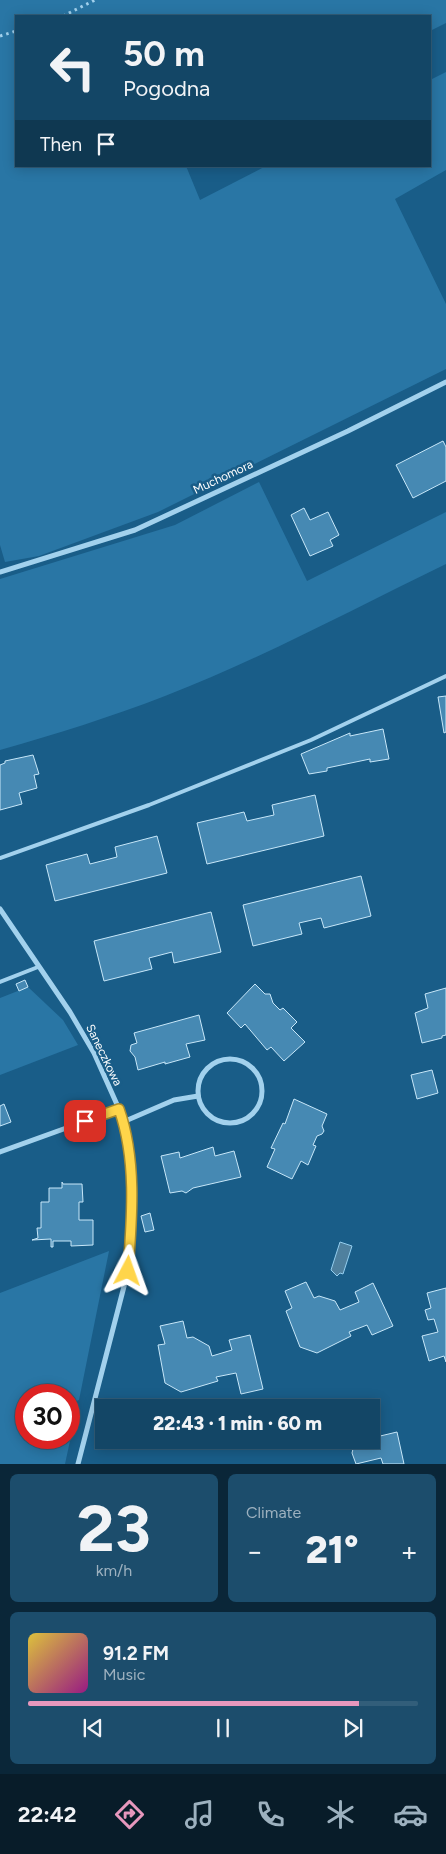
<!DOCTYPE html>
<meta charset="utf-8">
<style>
:root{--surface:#134666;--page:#1c4d6c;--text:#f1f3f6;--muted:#9db1bf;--line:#325e7a;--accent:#e797bd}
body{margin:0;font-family:Figtree,sans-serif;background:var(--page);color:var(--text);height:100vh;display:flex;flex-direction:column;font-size:19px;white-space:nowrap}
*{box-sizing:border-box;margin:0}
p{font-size:16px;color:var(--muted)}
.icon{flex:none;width:28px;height:28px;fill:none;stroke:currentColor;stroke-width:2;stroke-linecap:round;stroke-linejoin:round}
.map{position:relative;height:1464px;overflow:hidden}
.panel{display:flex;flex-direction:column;gap:10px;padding:10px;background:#0a2638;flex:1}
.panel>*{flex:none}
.top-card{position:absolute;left:15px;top:15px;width:416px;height:152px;border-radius:0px;box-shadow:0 2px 12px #0003,0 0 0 1px var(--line);background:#134666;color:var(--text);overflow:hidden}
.speed{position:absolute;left:15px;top:1384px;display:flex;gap:10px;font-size:25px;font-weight:700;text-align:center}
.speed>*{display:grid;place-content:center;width:65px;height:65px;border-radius:50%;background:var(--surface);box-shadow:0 2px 12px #0003,0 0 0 1px var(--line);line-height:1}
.speed .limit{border:8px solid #d22;background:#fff;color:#111}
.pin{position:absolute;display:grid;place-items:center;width:42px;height:42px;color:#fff;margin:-21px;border-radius:10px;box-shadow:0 2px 8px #0006}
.me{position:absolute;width:55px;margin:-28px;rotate:4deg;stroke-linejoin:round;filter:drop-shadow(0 0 4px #0008)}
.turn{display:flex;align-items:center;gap:18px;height:105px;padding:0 25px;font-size:22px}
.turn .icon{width:65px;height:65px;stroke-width:2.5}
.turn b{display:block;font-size:35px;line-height:42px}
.then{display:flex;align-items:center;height:48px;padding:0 25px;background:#0003;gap:10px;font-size:19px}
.big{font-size:38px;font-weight:800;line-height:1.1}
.panel .widget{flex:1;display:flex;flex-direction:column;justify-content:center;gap:8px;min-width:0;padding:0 18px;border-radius:8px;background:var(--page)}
.panel .dial{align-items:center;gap:0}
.dial b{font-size:65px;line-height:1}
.song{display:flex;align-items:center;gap:15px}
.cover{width:60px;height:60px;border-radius:8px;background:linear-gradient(135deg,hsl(50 70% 55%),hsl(310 70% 35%))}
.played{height:5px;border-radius:2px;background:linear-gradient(90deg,var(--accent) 85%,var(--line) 85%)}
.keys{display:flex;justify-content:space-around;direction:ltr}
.heat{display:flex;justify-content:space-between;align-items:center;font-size:28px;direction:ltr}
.panel .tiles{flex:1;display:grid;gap:10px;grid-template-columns:1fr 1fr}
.widget:last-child{grid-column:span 2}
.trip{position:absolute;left:95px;top:1399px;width:285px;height:50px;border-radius:0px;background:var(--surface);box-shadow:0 2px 12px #0003,0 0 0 1px var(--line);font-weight:800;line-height:50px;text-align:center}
.menu{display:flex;height:80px;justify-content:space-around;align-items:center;background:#081c29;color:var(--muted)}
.menu .icon{width:35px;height:35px}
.menu .current{color:var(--accent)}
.menu b{font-size:22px;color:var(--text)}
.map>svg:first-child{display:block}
</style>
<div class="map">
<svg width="446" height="1464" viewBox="0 0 446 1464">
<rect width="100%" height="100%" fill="#195d88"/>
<g fill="#2976a5">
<path d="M0,0H446V23L430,31V16H16V166H186L200,200L266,166H430V80L446,72V170L395,199L446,304V369L158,512L39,556L5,562L0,545Z"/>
<path d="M259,482L307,581L446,512V564C353,609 261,659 165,696C111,717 56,734 0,750V579L175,525Z"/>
<path d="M28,987L63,1020L78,1045L0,1075V998Z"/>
<path d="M109,1251L79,1400L69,1404V1395H26V1438H69V1414L73,1427L65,1464H0V1293Z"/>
</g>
<path fill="#4f809e" stroke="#94ceef" d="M340,1242L352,1246L343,1274L340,1273L337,1276L331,1270Z"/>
<g fill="#4689b3" stroke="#c7e7f9">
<path d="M443,441L446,447V481L413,498L396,465Z"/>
<path d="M304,508L310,520L328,512L339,535L330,540L333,546L310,556L291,515Z"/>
<path d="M446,696V732L444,733L438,697Z"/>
<path d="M383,729L389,759L370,762V759L327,768V771L309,774L301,754L350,733V736Z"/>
<path d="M33,755L39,774L34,775L37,788L19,793L22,804L0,810V765L5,763V761Z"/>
<path d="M315,795L324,836L207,864L197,823L244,812L247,821L274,815L272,805Z"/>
<path d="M157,836L167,873L55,901L46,865L87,854L90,864L117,857L115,847Z"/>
<path d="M361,876L371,916L324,928L321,918L299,923L302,934L253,946L243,905Z"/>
<path d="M211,912L221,952L174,963L172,952L149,958L152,969L104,981L94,941Z"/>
<path d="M25,980L28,987L19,991L16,984Z"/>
<path d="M255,984L265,994H270L273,1003L280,1010L283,1008L297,1022L291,1028L305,1042L284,1061L271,1047L267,1050L245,1024L241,1028L227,1013Z"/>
<path d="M446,988V1035L442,1036V1038L422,1043L415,1013L428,1008L425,994Z"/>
<path d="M199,1015L205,1040L186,1044L190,1057L165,1064V1062L138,1070L135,1057L130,1051L131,1045L137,1043L134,1033Z"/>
<path d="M432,1070L438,1093L417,1099L411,1075Z"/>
<path d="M294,1099L327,1114L322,1126L324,1131L322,1134L317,1136L313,1145L316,1146L308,1165L301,1161L292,1179L267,1167L275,1149L271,1148L283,1123L285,1124Z"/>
<path d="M4,1104L11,1122L0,1126V1106Z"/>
<path d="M213,1147L215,1156L234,1151L241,1177L193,1188L186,1193L182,1191L170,1193L161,1156L179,1152L180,1158Z"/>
<path d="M62,1182L63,1184H82L83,1202H79V1220H93V1245L71,1246V1241H53V1247H51V1239L32,1240L38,1238L37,1228H41V1202H49V1188H62Z"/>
<path d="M150,1213L154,1230L145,1232L141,1216Z"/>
<path d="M306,1282L314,1298L319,1296L335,1301L340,1310L359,1302L355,1292L373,1283L393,1326L372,1335L367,1325L349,1332L351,1336L317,1353L300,1347L286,1311L292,1308L285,1291Z"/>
<path d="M446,1288V1362L444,1356L429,1361L422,1336L438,1332L434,1319L428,1320L425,1310L431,1308L427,1293Z"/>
<path d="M183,1321L187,1338L193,1337L209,1346L212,1356L232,1350L229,1340L250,1335L263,1389L241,1394L236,1373L216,1377L218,1381L181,1392L165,1383L158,1345L165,1344L160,1326Z"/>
<path d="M375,1428L376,1437L397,1432L404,1464H383L381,1458L356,1464L352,1453L353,1449L359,1448L357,1440H371V1429Z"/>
</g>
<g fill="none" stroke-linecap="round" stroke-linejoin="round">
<g stroke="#a2d1ed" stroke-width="3" stroke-dasharray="2.5 4" stroke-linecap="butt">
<path d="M63,16L95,0"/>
<path d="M0,36L16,31"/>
</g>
<g stroke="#a2d1ed" stroke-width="4">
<path d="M0,858L149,805L311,740L446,676"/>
<path d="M0,982L38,967"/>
</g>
<g stroke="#a2d1ed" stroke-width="5">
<path d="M0,572L135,530L348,431L446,382"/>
<path d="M0,909L70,1012L94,1053L119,1109L129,1144L132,1219L128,1271L78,1464"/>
<circle cx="230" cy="1091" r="32"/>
<path d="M123,1122L174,1100L198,1096"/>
<path d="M0,1152L119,1109"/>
</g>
</g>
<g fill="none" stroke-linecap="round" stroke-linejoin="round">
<defs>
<path id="route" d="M85,1121L119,1109C137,1160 132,1218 128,1271"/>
</defs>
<use href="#route" stroke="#a68a30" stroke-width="12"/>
<use href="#route" stroke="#ffd54a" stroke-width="9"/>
</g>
<g text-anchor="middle" stroke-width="5" stroke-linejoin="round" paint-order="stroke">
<g font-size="12" fill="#fff" stroke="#195d88">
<text transform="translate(223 477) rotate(-25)" y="4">Muchomora</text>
<text transform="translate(104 1055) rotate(64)" y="4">Saneczkowa</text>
</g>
</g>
</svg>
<div class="speed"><div class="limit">30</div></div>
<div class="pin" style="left:85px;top:1121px;background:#d93025"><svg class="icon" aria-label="arrive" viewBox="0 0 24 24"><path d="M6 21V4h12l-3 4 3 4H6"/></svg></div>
<svg class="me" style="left:128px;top:1271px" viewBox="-20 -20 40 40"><path d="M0-17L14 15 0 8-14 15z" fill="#ffd54a" stroke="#fff" stroke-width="4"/></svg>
<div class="trip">22:43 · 1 min · 60 m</div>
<div class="top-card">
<div class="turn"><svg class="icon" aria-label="left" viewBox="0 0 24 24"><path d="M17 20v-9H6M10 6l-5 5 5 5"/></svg><div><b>50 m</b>Pogodna</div></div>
<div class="then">Then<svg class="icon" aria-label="arrive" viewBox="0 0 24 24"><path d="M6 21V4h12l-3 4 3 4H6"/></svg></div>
</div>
</div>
<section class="panel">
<div class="tiles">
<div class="widget dial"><b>23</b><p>km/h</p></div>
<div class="widget"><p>Climate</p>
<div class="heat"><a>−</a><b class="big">21°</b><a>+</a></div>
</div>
<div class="widget">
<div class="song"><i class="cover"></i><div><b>91.2 FM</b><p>Music</p></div></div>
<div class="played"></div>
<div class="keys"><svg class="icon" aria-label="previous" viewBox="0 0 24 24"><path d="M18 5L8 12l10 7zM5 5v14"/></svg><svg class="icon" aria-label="pause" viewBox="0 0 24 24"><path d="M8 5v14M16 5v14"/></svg><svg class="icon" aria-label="next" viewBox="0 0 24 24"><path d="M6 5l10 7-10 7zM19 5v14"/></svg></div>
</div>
</div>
</section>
<nav class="menu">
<b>22:42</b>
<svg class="icon current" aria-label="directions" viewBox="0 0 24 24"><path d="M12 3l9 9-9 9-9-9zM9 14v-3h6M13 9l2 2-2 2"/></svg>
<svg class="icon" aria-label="music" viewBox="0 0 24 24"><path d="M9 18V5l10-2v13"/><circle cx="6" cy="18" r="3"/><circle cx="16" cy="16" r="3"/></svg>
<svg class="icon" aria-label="phone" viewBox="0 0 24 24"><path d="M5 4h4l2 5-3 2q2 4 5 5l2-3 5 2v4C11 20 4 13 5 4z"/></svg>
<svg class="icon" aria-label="climate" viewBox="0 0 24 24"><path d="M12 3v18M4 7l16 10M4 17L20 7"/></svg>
<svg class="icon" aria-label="car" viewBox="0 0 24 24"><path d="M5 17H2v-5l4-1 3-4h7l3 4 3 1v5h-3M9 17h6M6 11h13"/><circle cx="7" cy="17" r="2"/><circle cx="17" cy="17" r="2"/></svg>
</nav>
